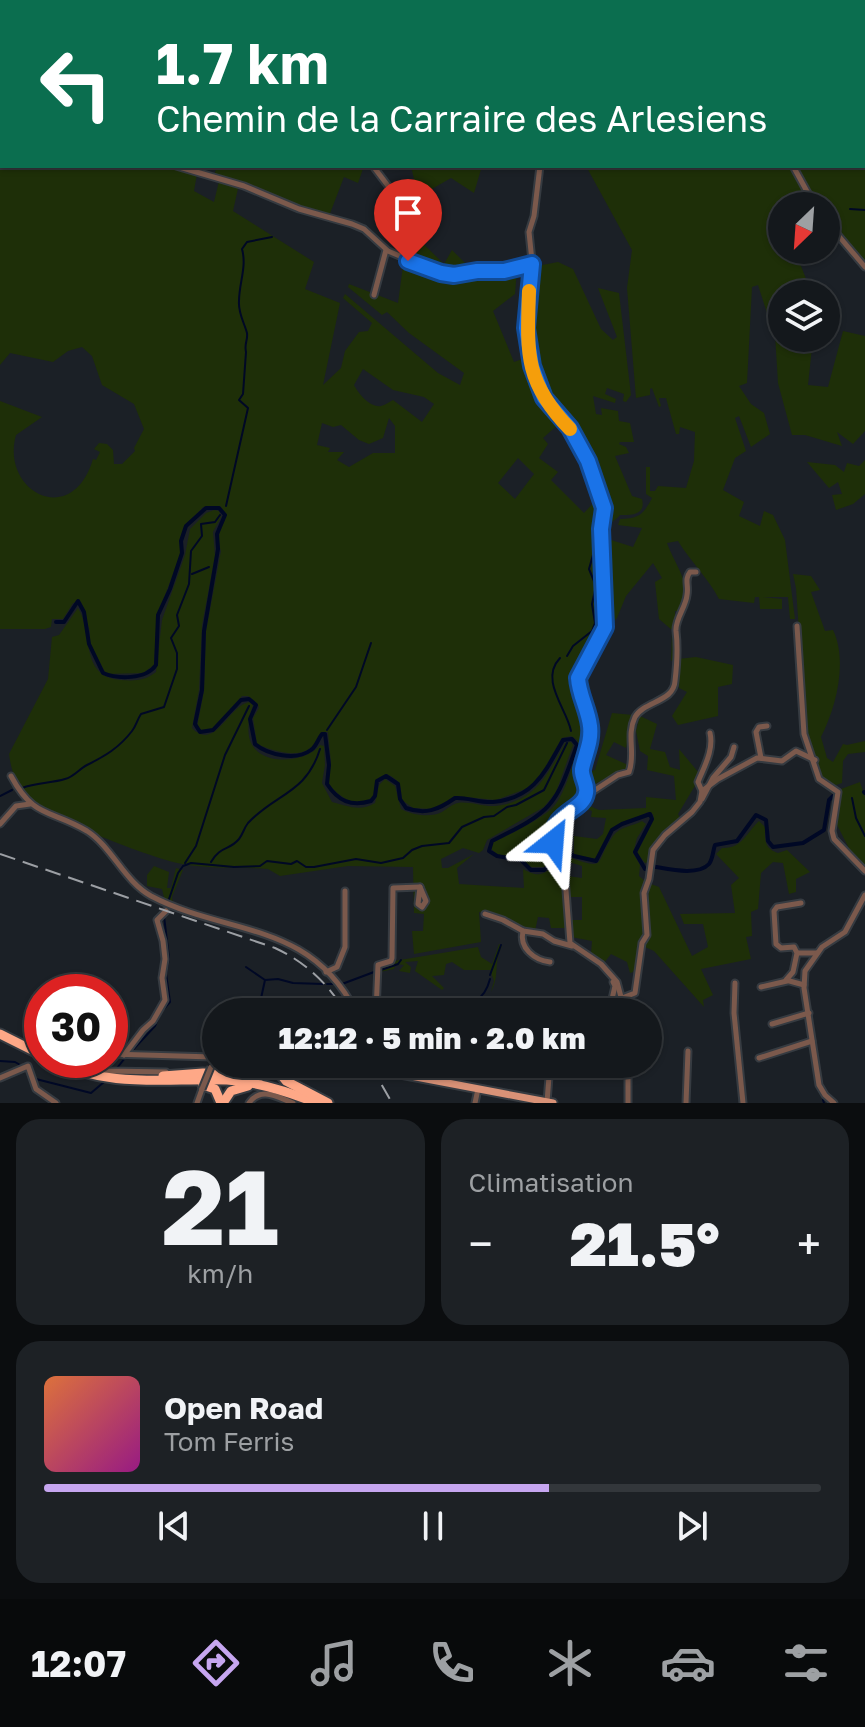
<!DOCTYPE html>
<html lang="fr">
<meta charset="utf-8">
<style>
:root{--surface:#14181c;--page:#1d2125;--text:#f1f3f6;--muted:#9da0a3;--line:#33373b;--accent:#c6a6f0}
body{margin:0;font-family:"Golos Text",sans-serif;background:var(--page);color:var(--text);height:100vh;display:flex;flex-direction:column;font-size:30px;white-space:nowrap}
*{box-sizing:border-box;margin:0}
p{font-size:26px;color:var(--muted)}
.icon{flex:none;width:44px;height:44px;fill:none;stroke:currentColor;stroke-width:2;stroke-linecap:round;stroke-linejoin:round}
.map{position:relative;height:1103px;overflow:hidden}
.sheet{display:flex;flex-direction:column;gap:16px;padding:16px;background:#0b0d0f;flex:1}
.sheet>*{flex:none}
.banner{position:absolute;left:0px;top:0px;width:866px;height:168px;box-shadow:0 2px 6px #0004,0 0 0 2px var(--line);background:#0b6e4f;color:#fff;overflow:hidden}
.needle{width:52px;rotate:205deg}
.tools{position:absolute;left:768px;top:192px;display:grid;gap:16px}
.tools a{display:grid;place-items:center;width:72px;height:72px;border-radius:50%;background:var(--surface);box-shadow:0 2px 6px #0004,0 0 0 2px var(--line);font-size:40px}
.speed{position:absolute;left:24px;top:974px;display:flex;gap:16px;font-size:40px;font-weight:700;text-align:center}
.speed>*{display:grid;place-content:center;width:104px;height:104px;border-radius:50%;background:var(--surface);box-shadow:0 2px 6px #0004,0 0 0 2px var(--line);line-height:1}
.speed .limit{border:12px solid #d22;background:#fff;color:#111}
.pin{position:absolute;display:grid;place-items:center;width:68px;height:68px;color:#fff;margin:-82px -34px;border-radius:50% 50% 50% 0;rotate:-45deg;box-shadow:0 0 8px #0007}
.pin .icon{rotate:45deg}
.me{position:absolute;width:88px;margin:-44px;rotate:28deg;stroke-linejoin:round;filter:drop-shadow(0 0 6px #0008)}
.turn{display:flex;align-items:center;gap:28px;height:168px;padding:0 24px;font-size:36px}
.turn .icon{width:104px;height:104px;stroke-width:2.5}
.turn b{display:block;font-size:56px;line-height:68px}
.big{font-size:60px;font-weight:800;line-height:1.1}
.sheet .widget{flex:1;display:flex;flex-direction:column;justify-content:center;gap:12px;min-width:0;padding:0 28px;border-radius:24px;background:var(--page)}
.sheet .dial{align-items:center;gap:0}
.dial b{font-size:104px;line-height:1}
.song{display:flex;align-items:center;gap:24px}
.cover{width:96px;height:96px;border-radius:12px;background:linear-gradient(135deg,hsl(20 70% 55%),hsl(310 70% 35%))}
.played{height:8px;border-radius:4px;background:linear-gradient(90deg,var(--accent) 65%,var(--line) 65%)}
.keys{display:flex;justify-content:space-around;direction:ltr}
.heat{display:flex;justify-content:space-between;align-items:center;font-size:44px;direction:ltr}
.sheet .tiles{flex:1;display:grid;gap:16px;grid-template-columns:1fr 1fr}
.widget:last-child{grid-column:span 2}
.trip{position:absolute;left:202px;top:998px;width:460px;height:80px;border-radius:40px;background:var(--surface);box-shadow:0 2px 6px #0004,0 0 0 2px var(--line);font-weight:800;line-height:80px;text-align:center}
.tabs{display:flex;height:128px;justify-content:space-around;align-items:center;background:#080a0b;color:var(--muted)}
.tabs .icon{width:56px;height:56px}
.tabs .on{color:var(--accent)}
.tabs b{font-size:36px;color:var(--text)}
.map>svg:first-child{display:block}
</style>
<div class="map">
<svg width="865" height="1103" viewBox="0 0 865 1103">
<rect width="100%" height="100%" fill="#1b2026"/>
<g fill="#1e2f08" fill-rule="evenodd">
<path d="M656,0H865V260L855,253L826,214V206H820L797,166H864V2Z"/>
<path d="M0,65L2,166H172L197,174L194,191L214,202L219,181L213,179L217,166H364L358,183L344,177L329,216L239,184L233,211L314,262L305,289L340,303L323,385L341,368L345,351L359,332L368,331L372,323L343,298L345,294L438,373L460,385L464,373L409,333L387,312L382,315L348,287L349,284L398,303L408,229L444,264L452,250L479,277L517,269L515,294L493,311L514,362L528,357L542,400L560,423L543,438L548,444L539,458L558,472L551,480L584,513L597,499L580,461L583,459C595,480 605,501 598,526L603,625L576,673V687L586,713L588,733L580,768L585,793L556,821L552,831L540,829L538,836L550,839L558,855L545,867H529L521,857L498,855L490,848L492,843C510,834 541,820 554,806C567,790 572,764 579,746L577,740L571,736L562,738L539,778L531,787L496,800L455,796L435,809L413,808L402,800C401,786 400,780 387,774C368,780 380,790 371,798C358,812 336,794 328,783L331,763L328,732H322C318,737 315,745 310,748C297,759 270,750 257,744L253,718L259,708L257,703L248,696H242L212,729L202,731L197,727L204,691L206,631L221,551C220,549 218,539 219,537C220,523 231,520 220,506L203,507L186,525L180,540L181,553L157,616L154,665L143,673L106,674L90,644V632L81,602L73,603L63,619H52L51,627L45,629H0V401L42,417L16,435C0,491 72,530 93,459L96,460L100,452L94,449L99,443L107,444L113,450L114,464H122L135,451L134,448L144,429L134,404L102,385L92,356L82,347L68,351L53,362L10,353L0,365ZM363,369L393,390L424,397L434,404L422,422L393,400C389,402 385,405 381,406C370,408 358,393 354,385ZM389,418L395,426V453H373L349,467L337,460L344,452H328L330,448L317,445L322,423L333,427L341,425L359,440L369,444L383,438ZM518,458L534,474L515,499L498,483Z"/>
<path d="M411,166H482L474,193L451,178L418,197Z"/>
<path d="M586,166H789L812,206H782V250H814L799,261L812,294H782V313L768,316L758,285L752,287L747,383L739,386L751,404L764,413L770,434L751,447L739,416L735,418L746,451L735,458L723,490L744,502L739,516L760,526L764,511L773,515L785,540L795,619H790L788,597H763L782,599V609H760L759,597H755L754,603L719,599C708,578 691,562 678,541L667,543C677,570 692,581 681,611H675V616L678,618L674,659L671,661L672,630L659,619L655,582L662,578L653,563L626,596L617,618L611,624H608L603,527L606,529L608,539L633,547L642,528L618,525L620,519C640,518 643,515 652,498L646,494V467H650V491H655L658,486L686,488L694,461L695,432L680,427L679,434H676L666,398H659L661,406L659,407L652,388L650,389V395L636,398L627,288L632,250Z"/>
<path d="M558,262L573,269L601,329L613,340L617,337L598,288L619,293L631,395L626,402L623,401L624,394L607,388L605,394L616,399L615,403L593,396L596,414L602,415L601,408L618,411L619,421L630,423L634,442H620L619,444L626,447L629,453L615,456L632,496L642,499C646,515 632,515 620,515C615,521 610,524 603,522L606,507L571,426L548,401L535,362L530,335L537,266Z"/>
<path d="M843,331L865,336V431L853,444L837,432L842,446L805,435H792L778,383L775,334L782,332V338H813L808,385L828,387Z"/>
<path d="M865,460V494L853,504L836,510L832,495L842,494L838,482L829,488L807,462L835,465L844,472L847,463L859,466Z"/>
<path d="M214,510L219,511L221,517L213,532L215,556L202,625L199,690L192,728C215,752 228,706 249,702L253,705C248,718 245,738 255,749C270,766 308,761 320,745L324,746L325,765L322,783L332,802C349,806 359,812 375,803L379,785L385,779L395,786L401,809C411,815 431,818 442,812C447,809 452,804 458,803C469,801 483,807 495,806C536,801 547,775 565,743L571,742L573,745L556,792L544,807L487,840L483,850L479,853L463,848L441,859L442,868H448L474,854L457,868L459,884L524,888L523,869C542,880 546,872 561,860L566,928H551L549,918L538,917L535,931L504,918L479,912L481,942L414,954L412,931H423L424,914L414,913L413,867L348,866L280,876L268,869C240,867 209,869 182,864C150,858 51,819 28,798C16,787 11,769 9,754L48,679L52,637L59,635L78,608C94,633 79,677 121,680C135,681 144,681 156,672L162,620L185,555L190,529L206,513Z"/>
<path d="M793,574L811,576L820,590L811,592L825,631L833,630C848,661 836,708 821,737L827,758L833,762L843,744L847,745L865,741V752L848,754L843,761L842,783L836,785L821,780L814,751L806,734L796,588Z"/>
<path d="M696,657L733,665L732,684L718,687V716L678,725L672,716L687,692L679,688L678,659Z"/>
<path d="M612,713L633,715L626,748L614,742L606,755L628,765L623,773L617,772L588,788L585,774L595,770Z"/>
<path d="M640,716L657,724L650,749L665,752L670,767L680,770L679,749L699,773L696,784L678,814L681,820C664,832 652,841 649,862L645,863L637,853L654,819L653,814L648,812C614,830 615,819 598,857L593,859L574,854V836L597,839L603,834L606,818L591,817L592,811L580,806L583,803L599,810L646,808V797L676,800L674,776L647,770L648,756L640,751L636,731Z"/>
<path d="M860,782L865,797V869L854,858L836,823L841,789Z"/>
<path d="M642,821L646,824L637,838L633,853L640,865L639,876L646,882L643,914L649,930L633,972L630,973L627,962L611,954L604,963L591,954L592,941L571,937V920H582V897H570L567,876L582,878V866L566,861L565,856C609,871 593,865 613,836C619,827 633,826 642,821Z"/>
<path d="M759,821L765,827C765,840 764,848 778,853L787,850L810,872L796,879V892L789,894L783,863L773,862L761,873L758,909L751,912L752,936L746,937L751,959L701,969L713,995L703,1000L704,1007L654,951L645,947L651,929C646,913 646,900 651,884L659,887L692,956L708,947L703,924H684L680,914L735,913L731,885L739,878L716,854L722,848C742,849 746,833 759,821Z"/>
<path d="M154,866L169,872L167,888H171L176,868L183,870L172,897L173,903L165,901L162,889L147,886V875Z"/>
<path d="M499,944L502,946C493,964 500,976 491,992L494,981L490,970H464L452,962L446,964L444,975L432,976L444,988L442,990L415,971L418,961L405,962L411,967L410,973L399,971L404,965L396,964L394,969L380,972L379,969L384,967L382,963L478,947L481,957L492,964Z"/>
</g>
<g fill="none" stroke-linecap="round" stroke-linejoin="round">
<g stroke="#000825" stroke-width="2">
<path d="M747,0L748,2"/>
<path d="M774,0L776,2"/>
<path d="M167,2L170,0"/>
<path d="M864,111L865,109"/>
<path d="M864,123L865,124"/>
<path d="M0,140L2,138"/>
<path d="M850,209L865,210"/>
<path d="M581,464L589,474L601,506"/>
<path d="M226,506L248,408L239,400L243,394L246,352C244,343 248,341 247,333C244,322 238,313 239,301C239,283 247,267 242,249L247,242L272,237"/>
<path d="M192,574L209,567"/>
<path d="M567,656L573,646L592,631L595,623L592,604L596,586L589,569L597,541L593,529L600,520"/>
<path d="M560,658C539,680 567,709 571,731"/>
<path d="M327,730L356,687L371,643"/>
<path d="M22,788C36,783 52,783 65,779C74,777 79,769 87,765C105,756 119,748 132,731C136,726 137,720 141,714L164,707L177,669V653L171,638L179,626L177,615L189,584L191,551L202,536L201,524L215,522L220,515"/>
<path d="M0,796L12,790"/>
<path d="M852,798L856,818L865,836"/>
<path d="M211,862C221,845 229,851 239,839C243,834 244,828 248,823C276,793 306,794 320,749"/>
<path d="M185,863L196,846L225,755L249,706"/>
<path d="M168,902L178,873L183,866L191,863L234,867L260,866L267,861L291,864L297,861L306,867H314L356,859L381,863L403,858L412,850L422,846L449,843L462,827L484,817L494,816L507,807L516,805L544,790L567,743"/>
<path d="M246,967L265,980"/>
<path d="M381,970L398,964L401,960"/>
<path d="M490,975L501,945"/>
<path d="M327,984H335"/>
<path d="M342,984L374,972"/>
<path d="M258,1012L265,980L278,979L293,983L323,984"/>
<path d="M443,1012L450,1004C472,1004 484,1002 490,979"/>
<path d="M130,1053L155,1026L161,1012L170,1002L166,974L169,958L164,916"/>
<path d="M0,1061L15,1062L22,1066"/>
<path d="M117,1068L125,1058"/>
<path d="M36,1079L91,1093L104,1082"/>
<path d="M823,1100L824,1103"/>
</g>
<g stroke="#000825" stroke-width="4">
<path d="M56,622H64L78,601L84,612L89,644L103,673C117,679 146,680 156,665L158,615L170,589L182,553L181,541L186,526L206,508H219L225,515L217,534L218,549L204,631L202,690L195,724L200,732L213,730L241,700L249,699L256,705L250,719L255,744C268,755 296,761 311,750C316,747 318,739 322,734H325L329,765L327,784C338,801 351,807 371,801L375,796L377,781L386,776L398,784L400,799L406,808C425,815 438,810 455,798C467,797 480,803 493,802C534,798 545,772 563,740L572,739L577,745C555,808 552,811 492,841L489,851L497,856L521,860L531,870H544L565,851L574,856L596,861L612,830L622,824L650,814L652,819L635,852L645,869"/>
<path d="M864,792L865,793"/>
<path d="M650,866C665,868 697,877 709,864C713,859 713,850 715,845L737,841L756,815L766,820L768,841L773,847L803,843L824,830L829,800L833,796"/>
</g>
<defs>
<g id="minor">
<path d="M68,0L70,2"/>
<path d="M174,0L175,2"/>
<path d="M652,0L654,2"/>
<path d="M331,2L332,0"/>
<path d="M531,2V0"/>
<path d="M0,42L2,44"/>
<path d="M176,166L244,186L299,209L352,224L364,229L388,251L445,275L500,272L532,264"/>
<path d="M373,166L395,195"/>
<path d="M540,166L534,216L529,232L532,261L526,328L529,353L544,398L570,428L583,450L594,473L604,508L601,529L605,627L578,678L590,724L589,745L582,769L586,793L584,798L559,821L553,838L564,864L570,943L601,964L617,982L625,1012"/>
<path d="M793,166L815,206"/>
<path d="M826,221L865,267"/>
<path d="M374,295L386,250"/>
<path d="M797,626L804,734L819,779L838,792L832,831L834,839L865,871"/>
<path d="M761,758L756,732L759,727L767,726"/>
<path d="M11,776C34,819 50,809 87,831C112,847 124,881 151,896C227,936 310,920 356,1012"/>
<path d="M702,791L698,782C704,767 714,750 710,733"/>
<path d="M586,796L618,775L629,772C636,754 626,736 635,717C644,701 674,702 675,681C677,664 678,647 676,631C675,619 686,607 687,595C689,585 684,580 690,572H696"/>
<path d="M702,799L713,778L731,757L734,747"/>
<path d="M0,824L16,806L30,804"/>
<path d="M420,887L426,901L422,907L418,904Z"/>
<path d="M801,903L777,907L774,911L776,944L781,948L794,947L797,953L793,972L786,980L804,985"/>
<path d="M485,914L503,920L523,931L543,934L554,941L572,946"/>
<path d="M523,931C519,948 534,960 550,962"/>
<path d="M798,953H817"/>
<path d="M326,972L337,967L345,947V891"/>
<path d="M735,983L734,1013L743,1103"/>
<path d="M761,987L787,981"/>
<path d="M622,998L635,993L642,943L647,935L644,893L649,879L653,850L665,835L692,812L700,802L702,791L718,779L757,758L782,761L796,751L815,760"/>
<path d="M376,1012L378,965L391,961L392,958L393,888L420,887"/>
<path d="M478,1012L480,1005L484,1003L515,1012"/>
<path d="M609,1012L615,986L613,982"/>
<path d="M772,1024L809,1013"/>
<path d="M110,1054L213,1057"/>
<path d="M124,1055L143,1030L153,1021L165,1000L162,978L165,959L163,941L157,920L166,911"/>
<path d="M759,1058L812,1041"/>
<path d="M70,1060L109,1071L166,1072"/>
<path d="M228,1070H244L247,1064"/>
<path d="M0,1078L28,1066L36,1089L56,1103"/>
<path d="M547,1102L550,1064"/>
<path d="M197,1103L202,1089"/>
<path d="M249,1103C261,1086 277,1097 293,1103"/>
<path d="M475,1103L478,1089"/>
<path d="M628,1103V1064"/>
<path d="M686,1103L688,1051"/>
<path d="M834,1103L825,1095L819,1085L804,988L805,971L822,947L845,932L865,895"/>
</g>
<g id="major">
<path d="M269,1064V1070L274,1073L281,1064"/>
<path d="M346,1064L371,1068"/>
<path d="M374,1069L553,1103"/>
</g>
<g id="highway">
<path d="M0,1034L42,1055"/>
<path d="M51,1060C111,1089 163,1078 227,1080C258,1082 287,1091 316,1103"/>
<path d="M278,1071L286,1081L328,1103"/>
<path d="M163,1076L203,1073L261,1076L269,1070"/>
<path d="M203,1085L215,1089L221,1103"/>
<path d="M223,1103L231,1091L248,1086"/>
</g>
</defs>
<use href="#minor" stroke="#363b41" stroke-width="9"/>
<use href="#major" stroke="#363b41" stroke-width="11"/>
<use href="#highway" stroke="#363b41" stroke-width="13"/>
<use href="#minor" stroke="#7b594c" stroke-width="5"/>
<use href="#major" stroke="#d99277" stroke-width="7"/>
<use href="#highway" stroke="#fea887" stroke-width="9"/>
<g stroke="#9c9fa4" stroke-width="2" stroke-dasharray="16 8" stroke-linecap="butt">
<path d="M0,854L275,948C305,962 328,983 345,1012"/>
<path d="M370,1064L392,1103"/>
</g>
<defs>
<path id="minor-bridge" d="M202,1089L211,1067"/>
</defs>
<use href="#minor-bridge" stroke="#363b41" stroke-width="9" stroke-linecap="butt"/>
<use href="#minor-bridge" stroke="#7b594c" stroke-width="5"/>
</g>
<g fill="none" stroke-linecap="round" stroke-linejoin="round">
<defs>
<path id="route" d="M408,261L441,273L454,275L477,271H504L532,264L526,328L532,366L544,398L570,428L588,461L604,508L601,529L605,627L578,678C579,695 588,709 590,726C592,742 585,754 582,769C581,777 588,785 586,793C584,811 551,811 553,842"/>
</defs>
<use href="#route" stroke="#114b97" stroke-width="20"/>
<use href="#route" stroke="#1a73e8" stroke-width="14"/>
<path stroke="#f59e0b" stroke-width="14" d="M529,291C527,352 524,382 570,429"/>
</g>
</svg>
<div class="tools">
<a><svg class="needle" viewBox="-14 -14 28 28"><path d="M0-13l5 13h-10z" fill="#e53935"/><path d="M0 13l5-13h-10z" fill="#9da0a3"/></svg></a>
<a><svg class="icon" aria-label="layers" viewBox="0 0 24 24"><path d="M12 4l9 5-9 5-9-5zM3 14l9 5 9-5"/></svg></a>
</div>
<div class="speed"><div class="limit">30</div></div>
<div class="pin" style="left:408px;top:261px;background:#d93025"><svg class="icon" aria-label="arrive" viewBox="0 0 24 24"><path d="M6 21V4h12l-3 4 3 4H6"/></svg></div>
<svg class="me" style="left:553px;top:842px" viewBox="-20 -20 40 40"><path d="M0-17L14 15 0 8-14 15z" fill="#1a73e8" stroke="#fff" stroke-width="4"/></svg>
<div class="trip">12:12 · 5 min · 2.0 km</div>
<div class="banner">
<div class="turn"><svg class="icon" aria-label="left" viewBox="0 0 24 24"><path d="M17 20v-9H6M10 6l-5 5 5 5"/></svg><div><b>1.7 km</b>Chemin de la Carraire des Arlesiens</div></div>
</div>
</div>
<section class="sheet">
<div class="tiles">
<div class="widget dial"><b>21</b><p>km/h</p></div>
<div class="widget"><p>Climatisation</p>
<div class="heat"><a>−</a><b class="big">21.5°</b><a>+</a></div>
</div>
<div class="widget">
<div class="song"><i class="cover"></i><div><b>Open Road</b><p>Tom Ferris</p></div></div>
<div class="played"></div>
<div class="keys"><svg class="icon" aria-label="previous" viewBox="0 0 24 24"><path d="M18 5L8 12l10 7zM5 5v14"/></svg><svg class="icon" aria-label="pause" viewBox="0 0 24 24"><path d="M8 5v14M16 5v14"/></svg><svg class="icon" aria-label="next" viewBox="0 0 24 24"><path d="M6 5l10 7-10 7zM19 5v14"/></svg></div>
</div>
</div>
</section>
<nav class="tabs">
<b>12:07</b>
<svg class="icon on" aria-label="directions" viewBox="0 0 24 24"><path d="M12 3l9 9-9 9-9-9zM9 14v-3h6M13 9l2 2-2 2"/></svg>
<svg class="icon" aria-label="music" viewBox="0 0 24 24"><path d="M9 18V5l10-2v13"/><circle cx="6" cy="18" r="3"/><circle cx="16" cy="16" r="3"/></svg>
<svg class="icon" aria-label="phone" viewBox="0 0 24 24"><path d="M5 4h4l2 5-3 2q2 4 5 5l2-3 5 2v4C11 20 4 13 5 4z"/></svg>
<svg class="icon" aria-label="climate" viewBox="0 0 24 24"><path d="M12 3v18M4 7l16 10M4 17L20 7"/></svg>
<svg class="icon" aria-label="car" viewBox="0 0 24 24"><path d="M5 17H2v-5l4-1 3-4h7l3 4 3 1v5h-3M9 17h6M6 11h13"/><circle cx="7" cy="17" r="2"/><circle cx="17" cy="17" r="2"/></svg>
<svg class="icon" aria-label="filters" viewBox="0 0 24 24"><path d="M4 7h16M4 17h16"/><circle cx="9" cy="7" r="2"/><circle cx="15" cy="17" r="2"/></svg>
</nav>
